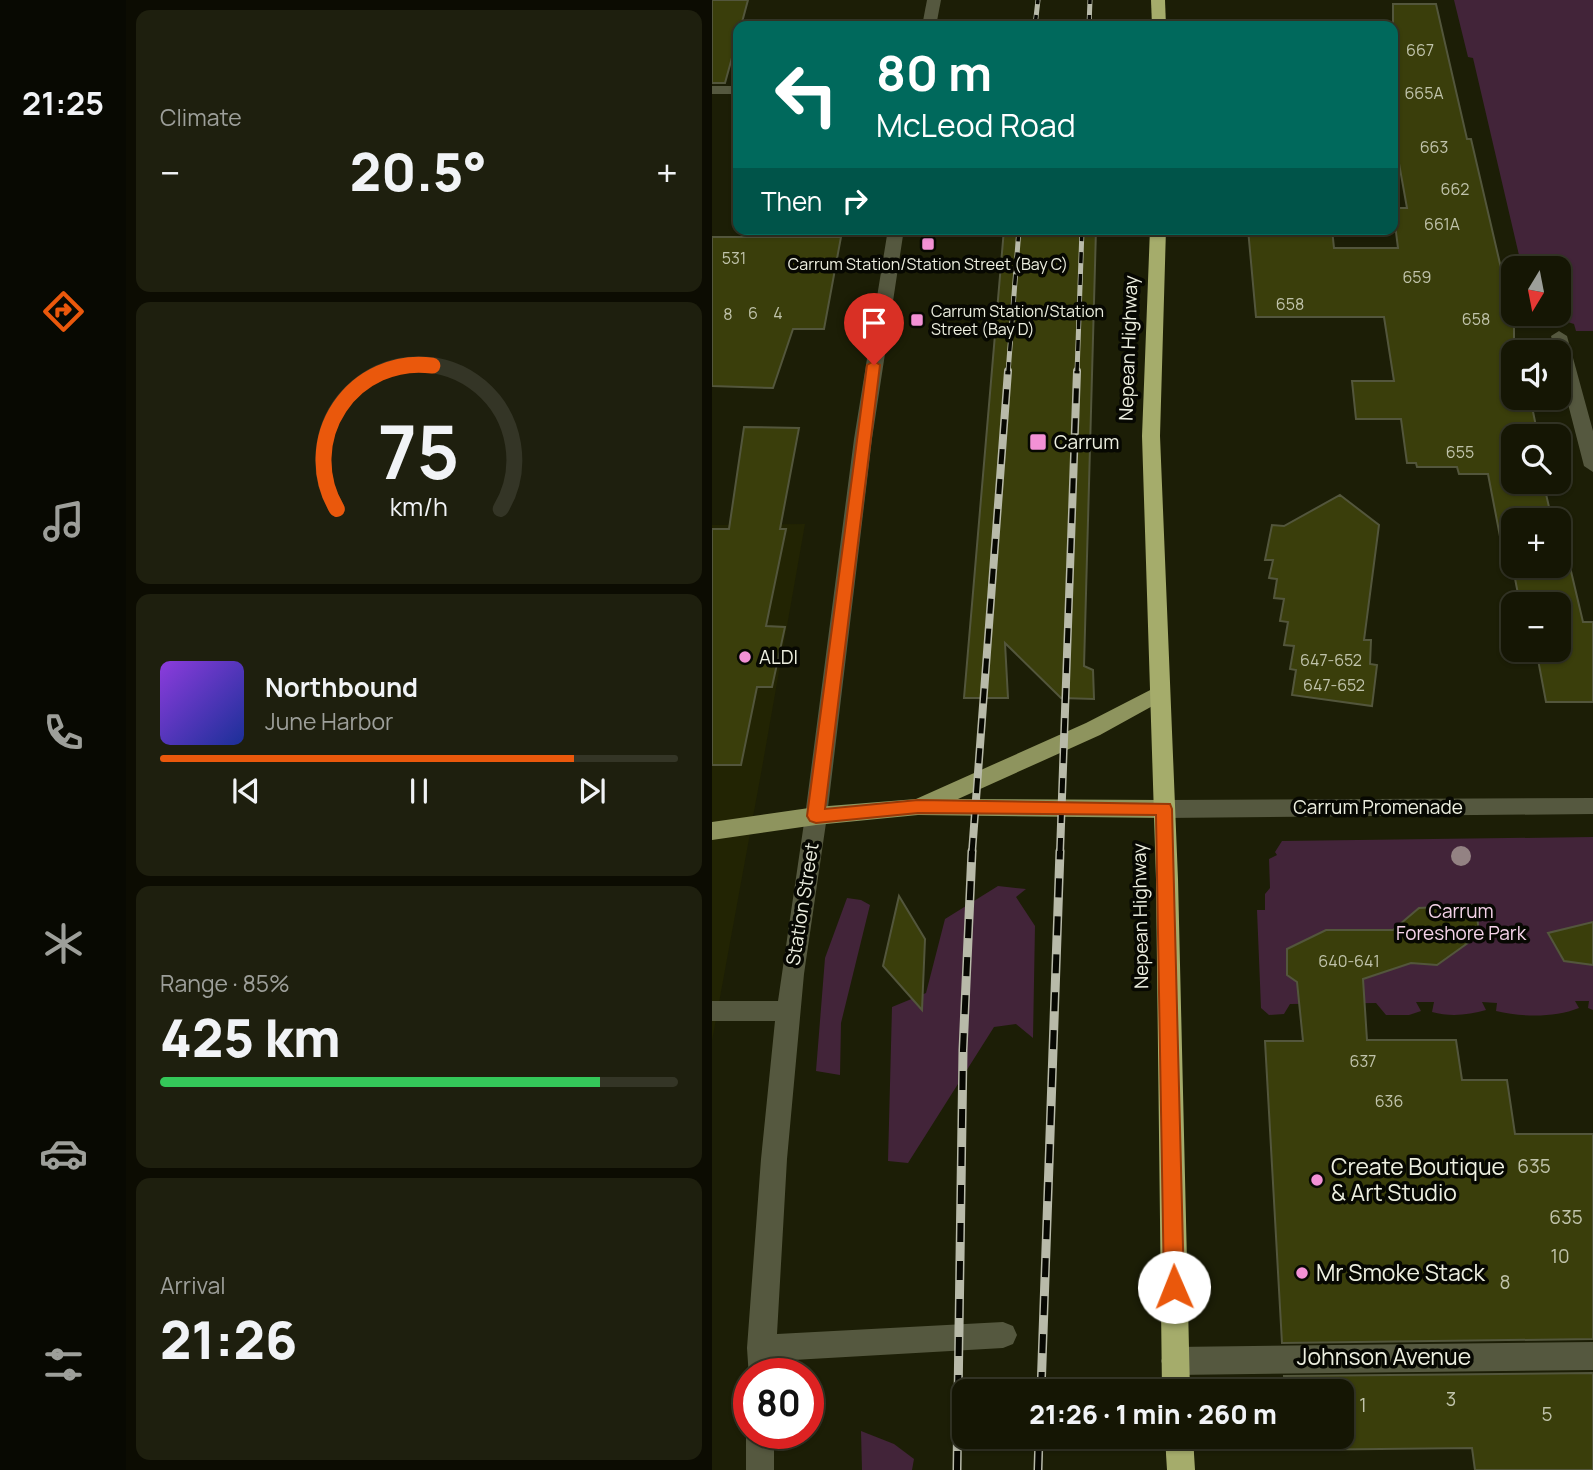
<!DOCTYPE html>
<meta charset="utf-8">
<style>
:root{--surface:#151604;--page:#1e1f0e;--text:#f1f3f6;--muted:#9d9f9a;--line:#343526;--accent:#ea580c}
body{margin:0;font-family:Manrope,sans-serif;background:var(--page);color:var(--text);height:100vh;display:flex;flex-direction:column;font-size:26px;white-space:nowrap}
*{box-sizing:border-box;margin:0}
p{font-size:23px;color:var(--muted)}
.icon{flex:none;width:38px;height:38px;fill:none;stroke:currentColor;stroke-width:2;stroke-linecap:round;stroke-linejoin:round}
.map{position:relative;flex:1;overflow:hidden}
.drawer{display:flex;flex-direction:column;gap:10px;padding:10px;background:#0c0c02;width:586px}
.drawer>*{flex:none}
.hud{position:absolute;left:21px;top:21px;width:665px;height:214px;border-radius:14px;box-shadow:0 2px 5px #0004,0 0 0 2px var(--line);background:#00695c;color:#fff;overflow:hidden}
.needle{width:46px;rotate:190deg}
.tools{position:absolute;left:789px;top:256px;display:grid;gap:14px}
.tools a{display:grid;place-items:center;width:70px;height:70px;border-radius:14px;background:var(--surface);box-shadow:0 2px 5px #0004,0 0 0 2px var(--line);font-size:35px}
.speed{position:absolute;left:21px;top:1358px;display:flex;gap:14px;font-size:35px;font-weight:700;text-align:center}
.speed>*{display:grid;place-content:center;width:91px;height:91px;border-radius:50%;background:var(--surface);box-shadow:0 2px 5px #0004,0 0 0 2px var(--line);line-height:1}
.speed .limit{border:10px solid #d22;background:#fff;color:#111}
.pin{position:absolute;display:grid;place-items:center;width:60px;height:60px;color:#fff;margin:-72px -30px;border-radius:50% 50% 50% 0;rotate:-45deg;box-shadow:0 0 7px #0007}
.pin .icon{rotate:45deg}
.me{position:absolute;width:77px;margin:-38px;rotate:359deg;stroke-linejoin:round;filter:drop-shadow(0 0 5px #0008)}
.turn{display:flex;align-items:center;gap:24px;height:147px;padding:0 28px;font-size:32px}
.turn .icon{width:91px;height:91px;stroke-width:2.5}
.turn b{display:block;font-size:49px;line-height:60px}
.then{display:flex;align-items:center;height:66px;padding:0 28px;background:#0003;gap:14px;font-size:26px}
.big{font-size:52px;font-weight:800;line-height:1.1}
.drawer .widget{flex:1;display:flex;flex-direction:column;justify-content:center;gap:10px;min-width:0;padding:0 24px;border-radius:14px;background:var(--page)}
.drawer .dial{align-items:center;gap:0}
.dial svg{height:182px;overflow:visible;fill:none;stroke:var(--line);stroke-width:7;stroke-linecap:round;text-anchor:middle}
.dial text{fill:var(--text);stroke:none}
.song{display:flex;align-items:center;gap:21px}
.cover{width:84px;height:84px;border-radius:10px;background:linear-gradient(135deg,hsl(270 70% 55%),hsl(230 70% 35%))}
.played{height:7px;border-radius:4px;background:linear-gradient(90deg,var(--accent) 80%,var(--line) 80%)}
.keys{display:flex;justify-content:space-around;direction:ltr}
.heat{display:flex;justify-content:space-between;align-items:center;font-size:38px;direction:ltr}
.charge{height:10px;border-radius:5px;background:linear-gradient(90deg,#34c759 85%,var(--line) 0)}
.trip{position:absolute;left:240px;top:1379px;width:402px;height:70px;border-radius:14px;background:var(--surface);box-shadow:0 2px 5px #0004,0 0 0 2px var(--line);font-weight:800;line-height:70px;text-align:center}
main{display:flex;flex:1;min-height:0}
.tab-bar{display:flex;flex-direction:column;width:126px;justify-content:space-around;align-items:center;background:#080902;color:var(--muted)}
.tab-bar .icon{width:49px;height:49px}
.tab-bar .active{color:var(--accent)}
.tab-bar b{font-size:32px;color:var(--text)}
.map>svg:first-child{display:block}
</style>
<main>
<nav class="tab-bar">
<b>21:25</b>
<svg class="icon active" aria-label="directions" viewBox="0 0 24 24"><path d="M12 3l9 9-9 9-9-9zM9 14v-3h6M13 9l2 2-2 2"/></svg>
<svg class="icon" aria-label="music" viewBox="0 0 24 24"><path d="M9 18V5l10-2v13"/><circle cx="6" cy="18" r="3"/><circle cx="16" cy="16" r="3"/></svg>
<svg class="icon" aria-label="phone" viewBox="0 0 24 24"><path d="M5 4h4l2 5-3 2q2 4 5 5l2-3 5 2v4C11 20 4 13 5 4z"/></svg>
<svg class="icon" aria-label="climate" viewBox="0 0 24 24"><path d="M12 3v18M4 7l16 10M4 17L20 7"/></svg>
<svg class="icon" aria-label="car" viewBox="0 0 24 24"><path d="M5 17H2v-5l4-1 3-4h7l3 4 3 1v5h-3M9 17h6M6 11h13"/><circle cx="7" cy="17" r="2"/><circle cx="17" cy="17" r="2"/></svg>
<svg class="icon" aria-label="filters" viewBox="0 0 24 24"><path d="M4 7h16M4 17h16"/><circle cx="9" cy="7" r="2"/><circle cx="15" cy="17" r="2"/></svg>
</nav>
<section class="drawer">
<div class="widget"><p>Climate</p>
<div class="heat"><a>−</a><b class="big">20.5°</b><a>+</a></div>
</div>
<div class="widget dial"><svg viewBox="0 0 100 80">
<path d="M14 69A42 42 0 1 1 86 69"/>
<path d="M14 69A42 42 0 0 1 56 6" stroke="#ea580c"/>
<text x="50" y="56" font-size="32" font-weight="700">75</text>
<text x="50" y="72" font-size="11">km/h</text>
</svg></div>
<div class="widget">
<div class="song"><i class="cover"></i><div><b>Northbound</b><p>June Harbor</p></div></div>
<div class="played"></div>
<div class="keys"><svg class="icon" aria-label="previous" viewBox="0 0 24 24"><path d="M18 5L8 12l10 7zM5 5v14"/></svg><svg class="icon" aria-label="pause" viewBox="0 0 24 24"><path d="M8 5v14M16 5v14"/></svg><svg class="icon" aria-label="next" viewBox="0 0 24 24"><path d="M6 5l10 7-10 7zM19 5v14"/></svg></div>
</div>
<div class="widget"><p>Range · 85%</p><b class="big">425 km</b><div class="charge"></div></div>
<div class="widget"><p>Arrival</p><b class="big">21:26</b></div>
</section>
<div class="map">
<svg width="881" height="1470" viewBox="0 0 881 1470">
<rect width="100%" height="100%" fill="#1c1e06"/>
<path fill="#222403" d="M93,524L50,768L0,1041V525Z"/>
<g fill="#422439">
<path d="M742,0H881V331H864L862,324L827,313H847V268H810L761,58L756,57Z"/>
<path d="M881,837V1010L876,1008L877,1001H863L867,1008C842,1018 810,1017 784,1011L785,1003L770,1002L774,1010C757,1015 738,1017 720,1012L722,1002H704L709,1011L697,1015H674L664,1003L578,1004L572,1014L557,1015L549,1008L545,910H553V894L558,888L557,859L565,855L563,852L570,841Z"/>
<path d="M286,886L314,889L304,897L323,926L321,1038L304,1024L282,1027L196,1163L176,1161L180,1007L214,993L233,919Z"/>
<path d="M135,898L149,900L158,905L129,1023L128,1075L104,1071L113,958Z"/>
<path d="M149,1431L182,1444L202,1459L200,1470H150Z"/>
</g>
<g fill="#3a3e0b" stroke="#53563c" stroke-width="2">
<path d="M0,0H36L29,26H26V36L13,83H0Z"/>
<path d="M681,4H724L755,139H759L802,324V397H818L826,436H802V481H831L840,520H802V565H847V550H854L871,622H881V702H834L824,649H847V604H808L797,548L791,552L776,474H747L745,467H705L704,463H695L689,419H644L640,381H682L672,317H544L536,229H620L622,248H686L681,208H695L681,130Z"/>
<path d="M292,229H384L372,666L381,670L382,699L349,698L293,643L296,698H252Z"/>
<path d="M0,237H129L112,329H81L61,388L0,386Z"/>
<path d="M32,427L87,428L68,529H74L54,626L73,627L60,687H45L29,765H0V529H17Z"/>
<path d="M628,495L667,525L652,640H659L658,664L665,665L660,706L580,695L584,670L578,669L582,646L572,645L576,622L568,621L572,599L562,598L565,579L557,578L561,560H553L560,525L572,526Z"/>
<path d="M187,896L213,939L210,1010L171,966Z"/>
<path d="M764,905L767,935L725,965L699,963L651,979L655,1040H744L750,1080H795L803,1134H881V1339L570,1343L553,1041H591L585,982L575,975V949L614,930H681L707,908Z"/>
<path d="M881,922V965L852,961L836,933Z"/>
<path d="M881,1373V1470H763L760,1448L577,1450L576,1437H630V1391H573L572,1376Z"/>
</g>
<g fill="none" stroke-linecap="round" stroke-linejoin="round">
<g fill="#55583f" fill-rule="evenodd">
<path d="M215,0H229L224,26H210Z"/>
<rect x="0" y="86" width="26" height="8"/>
<path d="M176,229H192L160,439L115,816L92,974L75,1159L65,1334L291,1322L301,1326L305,1335L301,1344L291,1348L64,1361L63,1374H37V1378L35,1348L49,1159L63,1021H0V1001H66L93,816L142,439Z"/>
<path d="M847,331L855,336L881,431V472L872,466L847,369V352H843L839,336Z"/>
<path d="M881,798V814L452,818L444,815L441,809L444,803L452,800Z"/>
<path d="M881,1342V1370L463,1375L453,1371L449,1361L453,1351L463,1347Z"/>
<path d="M37,1426V1433H62V1470H34V1433Z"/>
</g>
<path fill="#8e945e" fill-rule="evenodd" d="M448,685L455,688L458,693L455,698L388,735L246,799L452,800L460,803L463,809L460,815L452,818L206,815L104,825L0,840V822L104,807L204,799L374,723Z"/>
<g fill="#a5ac6b" fill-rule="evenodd">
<path d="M439,0H453L454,26H440Z"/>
<path d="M438,229H454L448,436L466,879L478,1391H450L444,879L430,436Z"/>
<path d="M453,1437H481L483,1470H455Z"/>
</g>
<defs>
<g id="rail-far2">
<path d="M323,26L326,0"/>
<path d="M377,26L378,0"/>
<path d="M296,373L307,229"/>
<path d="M365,373L370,229"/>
</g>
<g id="rail-far1">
<path d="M260,853L296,371"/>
<path d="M348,853L365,371"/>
</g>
<g id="rail">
<path d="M329,1391L348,851"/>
<path d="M245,1470L251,1050L260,851"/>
<path d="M326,1470L327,1437"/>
</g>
</defs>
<use href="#rail-far2" stroke="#b8baa9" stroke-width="5"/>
<use href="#rail-far1" stroke="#b8baa9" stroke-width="8"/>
<use href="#rail" stroke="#b8baa9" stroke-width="9"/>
<use href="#rail-far2" stroke="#070802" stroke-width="3.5" stroke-dasharray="11" stroke-linecap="butt"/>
<use href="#rail-far1" stroke="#070802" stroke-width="5" stroke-dasharray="15" stroke-linecap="butt"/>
<use href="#rail" stroke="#070802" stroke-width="6" stroke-dasharray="19" stroke-linecap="butt"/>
</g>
<circle fill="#938283" cx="749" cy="856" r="10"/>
<path fill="#ea580c" stroke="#983908" stroke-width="2" d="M162,361L168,365L113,809L206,800L458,804L460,809L472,1287L469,1294L462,1297L455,1294L452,1287L444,815L206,813L104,823L98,821L95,816L155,365Z"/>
<g fill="#f391d5" stroke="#070802" stroke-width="2.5">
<rect x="209" y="237" width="14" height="14" rx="3.5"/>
<rect x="198" y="313" width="14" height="14" rx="3.5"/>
<rect x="317" y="433" width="18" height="18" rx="3.5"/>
<circle cx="33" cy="657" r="7"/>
<circle cx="605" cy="1180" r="7"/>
<circle cx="590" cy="1273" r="7"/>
</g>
<g text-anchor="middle" stroke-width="7" stroke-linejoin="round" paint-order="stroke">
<g font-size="16" fill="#c0c3ab">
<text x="708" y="56">667</text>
<text x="712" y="99">665A</text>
<text x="722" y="153">663</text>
<text x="743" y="195">662</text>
<text x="730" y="230">661A</text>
<text x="22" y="264">531</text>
<text x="705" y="283">659</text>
<text x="578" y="310">658</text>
<text x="41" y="319">6</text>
<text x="66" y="319">4</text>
<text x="16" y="320">8</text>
<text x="764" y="325">658</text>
<text x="748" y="458">655</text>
<text x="619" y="666">647-652</text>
<text x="622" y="691">647-652</text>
<text x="637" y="967">640-641</text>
<text x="651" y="1067">637</text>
<text x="677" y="1107">636</text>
</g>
<g font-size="16" fill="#edefe0" stroke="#070802">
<text x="216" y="270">Carrum Station/Station Street (Bay C)</text>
<text x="219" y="317" text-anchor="start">Carrum Station/Station<tspan x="219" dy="18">Street (Bay D)</tspan></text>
</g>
<g font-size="19" fill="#edefe0" stroke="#070802">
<text transform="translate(416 348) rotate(-88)" y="7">Nepean Highway</text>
<text x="666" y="814">Carrum Promenade</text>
<text transform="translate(90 904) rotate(-81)" y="7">Station Street</text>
<text transform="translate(428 916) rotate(-91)" y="7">Nepean Highway</text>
</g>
<g font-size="19" fill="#edefe0" stroke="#070802" text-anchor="start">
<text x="342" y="449">Carrum</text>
<text x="47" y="664">ALDI</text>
</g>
<g font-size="19" fill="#f5d3e9" stroke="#070802">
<text x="749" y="918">Carrum<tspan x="749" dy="22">Foreshore Park</tspan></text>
</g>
<g font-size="19" fill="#c0c3ab">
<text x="822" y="1173">635</text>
<text x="854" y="1224">635</text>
<text x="848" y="1263">10</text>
<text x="793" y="1289">8</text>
<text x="739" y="1406">3</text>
<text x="651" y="1412">1</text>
<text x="835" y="1421">5</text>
</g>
<g font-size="23" fill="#edefe0" stroke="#070802" text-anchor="start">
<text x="619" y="1175">Create Boutique<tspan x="619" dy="26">&amp; Art Studio</tspan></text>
<text x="604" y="1281">Mr Smoke Stack</text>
</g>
<g font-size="23" fill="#edefe0" stroke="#070802">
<text x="672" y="1365">Johnson Avenue</text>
</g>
</g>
</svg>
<div class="tools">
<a><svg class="needle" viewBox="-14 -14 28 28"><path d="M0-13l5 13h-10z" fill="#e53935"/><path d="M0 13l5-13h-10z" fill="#9d9f9a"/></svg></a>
<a><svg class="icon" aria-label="sound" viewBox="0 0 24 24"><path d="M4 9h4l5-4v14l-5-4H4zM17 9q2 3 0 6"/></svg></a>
<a><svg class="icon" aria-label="search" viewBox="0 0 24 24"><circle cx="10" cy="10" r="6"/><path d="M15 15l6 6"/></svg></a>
<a>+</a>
<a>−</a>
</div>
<div class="speed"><div class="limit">80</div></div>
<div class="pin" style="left:162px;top:365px;background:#d93025"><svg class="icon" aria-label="arrive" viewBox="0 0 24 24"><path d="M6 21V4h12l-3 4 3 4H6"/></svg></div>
<svg class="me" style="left:462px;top:1287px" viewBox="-20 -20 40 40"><circle r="19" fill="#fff"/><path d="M0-13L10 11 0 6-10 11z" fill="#ea580c"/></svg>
<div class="trip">21:26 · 1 min · 260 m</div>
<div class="hud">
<div class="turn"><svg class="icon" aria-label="left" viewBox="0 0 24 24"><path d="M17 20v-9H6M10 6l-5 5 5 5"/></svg><div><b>80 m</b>McLeod Road</div></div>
<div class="then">Then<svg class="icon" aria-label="right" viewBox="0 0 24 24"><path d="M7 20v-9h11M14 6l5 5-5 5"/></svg></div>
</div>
</div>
</main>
